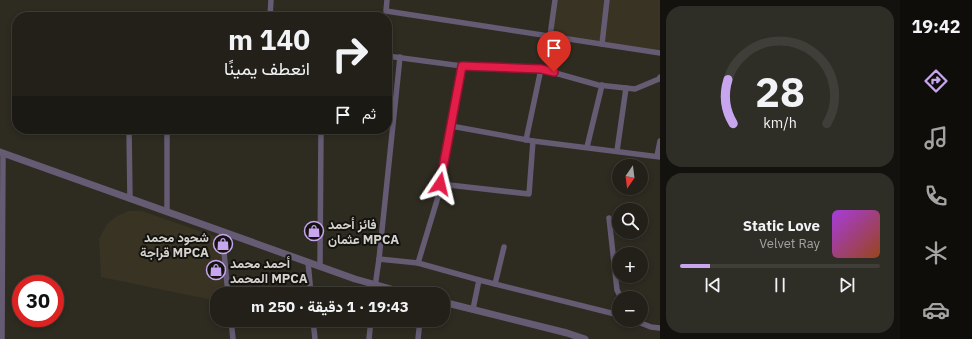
<!DOCTYPE html>
<html lang="ar">
<meta charset="utf-8">
<style>
:root{--surface:#222019;--page:#2e2d26;--text:#f1f3f6;--muted:#a2a3a2;--line:#3f3e38;--accent:#c7a6ef}
body{margin:0;font-family:"IBM Plex Sans",Vazirmatn,sans-serif;background:var(--page);color:var(--text);direction:rtl;height:100vh;display:flex;flex-direction:column;font-size:15px;white-space:nowrap}
*{box-sizing:border-box;margin:0}
p{font-size:13px;color:var(--muted)}
.icon{flex:none;width:22px;height:22px;fill:none;stroke:currentColor;stroke-width:2;stroke-linecap:round;stroke-linejoin:round}
.map{position:relative;flex:1;overflow:hidden;direction:ltr}
.panel{display:flex;flex-direction:column;gap:6px;padding:6px;background:#13120e;width:240px}
.panel>*{flex:none}
.guide{position:absolute;left:12px;top:12px;width:380px;height:122px;border-radius:16px;box-shadow:0 2px 6px #0003,0 0 0 1px var(--line);direction:rtl;background:#222019;color:var(--text);overflow:hidden}
.needle{width:26px;rotate:194deg}
.controls{position:absolute;left:612px;top:159px;display:grid;gap:8px}
.controls a{display:grid;place-items:center;width:36px;height:36px;border-radius:50%;background:var(--surface);box-shadow:0 2px 6px #0003,0 0 0 1px var(--line);font-size:20px}
.speed{position:absolute;left:12px;top:275px;display:flex;gap:8px;font-size:20px;font-weight:700;text-align:center}
.speed>*{display:grid;place-content:center;width:52px;height:52px;border-radius:50%;background:var(--surface);box-shadow:0 2px 6px #0003,0 0 0 1px var(--line);line-height:1}
.speed .limit{border:6px solid #d22;background:#fff;color:#111}
.pin{position:absolute;display:grid;place-items:center;width:34px;height:34px;color:#fff;margin:-41px -17px;border-radius:50% 50% 50% 0;rotate:-45deg;box-shadow:0 0 4px #0007}
.pin .icon{rotate:45deg}
.me{position:absolute;width:44px;margin:-22px;rotate:10deg;stroke-linejoin:round;filter:drop-shadow(0 0 3px #0008)}
.turn{display:flex;align-items:center;gap:14px;height:84px;padding:0 16px;font-size:18px}
.turn .icon{width:52px;height:52px;stroke-width:2.5}
.turn b{display:block;font-size:28px;line-height:34px}
.then{display:flex;align-items:center;height:38px;padding:0 16px;background:#0003;gap:8px;font-size:15px}
.panel .tile{flex:1;display:flex;flex-direction:column;justify-content:center;gap:6px;min-width:0;padding:0 14px;border-radius:16px;background:var(--page)}
.panel .dial{align-items:center;gap:0}
.dial svg{height:104px;overflow:visible;fill:none;stroke:var(--line);stroke-width:7;stroke-linecap:round;text-anchor:middle}
.dial text{fill:var(--text);stroke:none}
.song{display:flex;align-items:center;gap:12px}
.cover{width:48px;height:48px;border-radius:6px;background:linear-gradient(135deg,hsl(280 70% 55%),hsl(20 70% 35%))}
.played{height:4px;border-radius:2px;background:linear-gradient(90deg,var(--accent) 15%,var(--line) 15%)}
.keys{display:flex;justify-content:space-around;direction:ltr}
.trip{position:absolute;left:210px;top:287px;width:240px;height:40px;border-radius:16px;background:var(--surface);box-shadow:0 2px 6px #0003,0 0 0 1px var(--line);font-weight:700;line-height:40px;text-align:center;direction:rtl}
main{display:flex;flex:1;min-height:0}
.tab-bar{display:flex;flex-direction:column;width:72px;justify-content:space-around;align-items:center;background:#0e0d0a;color:var(--muted)}
.tab-bar .icon{width:28px;height:28px}
.tab-bar .selected{color:var(--accent)}
.tab-bar b{font-size:18px;color:var(--text)}
.map>svg:first-child{display:block}
</style>
<main>
<nav class="tab-bar">
<b>19:42</b>
<svg class="icon selected" aria-label="directions" viewBox="0 0 24 24"><path d="M12 3l9 9-9 9-9-9zM9 14v-3h6M13 9l2 2-2 2"/></svg>
<svg class="icon" aria-label="music" viewBox="0 0 24 24"><path d="M9 18V5l10-2v13"/><circle cx="6" cy="18" r="3"/><circle cx="16" cy="16" r="3"/></svg>
<svg class="icon" aria-label="phone" viewBox="0 0 24 24"><path d="M5 4h4l2 5-3 2q2 4 5 5l2-3 5 2v4C11 20 4 13 5 4z"/></svg>
<svg class="icon" aria-label="climate" viewBox="0 0 24 24"><path d="M12 3v18M4 7l16 10M4 17L20 7"/></svg>
<svg class="icon" aria-label="car" viewBox="0 0 24 24"><path d="M5 17H2v-5l4-1 3-4h7l3 4 3 1v5h-3M9 17h6M6 11h13"/><circle cx="7" cy="17" r="2"/><circle cx="17" cy="17" r="2"/></svg>
</nav>
<section class="panel">
<div class="tile dial"><svg viewBox="0 0 100 80">
<path d="M14 69A42 42 0 1 1 86 69"/>
<path d="M14 69A42 42 0 0 1 10 35" stroke="#c7a6ef"/>
<text x="50" y="56" font-size="32" font-weight="700">28</text>
<text x="50" y="72" font-size="11">km/h</text>
</svg></div>
<div class="tile">
<div class="song"><i class="cover"></i><div><b>Static Love</b><p>Velvet Ray</p></div></div>
<div class="played"></div>
<div class="keys"><svg class="icon" aria-label="previous" viewBox="0 0 24 24"><path d="M18 5L8 12l10 7zM5 5v14"/></svg><svg class="icon" aria-label="pause" viewBox="0 0 24 24"><path d="M8 5v14M16 5v14"/></svg><svg class="icon" aria-label="next" viewBox="0 0 24 24"><path d="M6 5l10 7-10 7zM19 5v14"/></svg></div>
</div>
</section>
<div class="map">
<svg width="660" height="339" viewBox="0 0 660 339">
<rect width="100%" height="100%" fill="#2e2b21"/>
<g fill="#393323">
<path d="M555,0H660V53L550,36Z"/>
<path d="M128,211H142L219,238L226,294H217V301L101,277L99,239L107,224L117,216Z"/>
</g>
<g fill="none" stroke-linecap="round" stroke-linejoin="round">
<g stroke="#655b73" stroke-width="5.5">
<path d="M387,0L386,11L660,53"/>
<path d="M270,17L271,0"/>
<path d="M550,36L555,0"/>
<path d="M602,44L607,0"/>
<path d="M387,56L462,66L541,69L598,85L635,89L659,79L660,77"/>
<path d="M451,126L533,141L660,157"/>
<path d="M129,129L130,199"/>
<path d="M526,140L541,69"/>
<path d="M587,147L602,85"/>
<path d="M617,151L626,88"/>
<path d="M657,156L660,141"/>
<path d="M440,184L529,194L533,141"/>
<path d="M167,212V129"/>
<path d="M609,218L617,290L621,298"/>
<path d="M222,232L228,294"/>
<path d="M379,259L418,263L479,280L619,315"/>
<path d="M308,262L311,294"/>
<path d="M418,263L438,197L462,66"/>
<path d="M320,267L321,129"/>
<path d="M495,284L504,247"/>
<path d="M374,294L379,259L400,57"/>
<path d="M473,309L479,280"/>
<path d="M231,320L233,339"/>
<path d="M313,320L315,339"/>
<path d="M633,320L651,327L660,328"/>
<path d="M2,339L3,153"/>
<path d="M369,339L371,320"/>
<path d="M418,339L420,320"/>
</g>
<g stroke="#655b73" stroke-width="7">
<path d="M0,152L355,279L409,294"/>
<path d="M443,302L567,333L585,339"/>
</g>
</g>
<g fill="none" stroke-linecap="round" stroke-linejoin="round">
<defs>
<path id="route" d="M440,184L462,66L541,69L554,72"/>
</defs>
<use href="#route" stroke="#92132f" stroke-width="10"/>
<use href="#route" stroke="#e11d48" stroke-width="7"/>
</g>
<defs>
<symbol id="shop-ring" viewBox="-11 -11 22 22"><circle r="9.5" fill="#15130f" stroke="#c7a6ef" stroke-width="1.5"/><path d="M-5-2.5h2.3a2.7 3.5 0 0 1 5.4 0H5L5.5 6h-11ZM-1.5-2.5h3a1.5 2.3 0 0 0-3 0Z" fill="#c7a6ef"/></symbol>
</defs>
<g fill-rule="evenodd">
<use href="#shop-ring" x="303" y="220" width="22" height="22"/>
<use href="#shop-ring" x="212" y="233" width="22" height="22"/>
<use href="#shop-ring" x="205" y="259" width="22" height="22"/>
</g>
<g text-anchor="middle" stroke-width="4" stroke-linejoin="round" paint-order="stroke">
<g font-size="13" font-weight="bold" fill="#d5d3cd" stroke="#15130f" text-anchor="start">
<text x="328" y="229">فائز أحمد<tspan x="328" dy="15">عثمان MPCA</tspan></text>
<text x="209" y="242" text-anchor="end">شحود محمد<tspan x="209" dy="15">قراجة MPCA</tspan></text>
<text x="230" y="268">أحمد محمد<tspan x="230" dy="15">المحمد MPCA</tspan></text>
</g>
</g>
</svg>
<div class="controls">
<a><svg class="needle" viewBox="-14 -14 28 28"><path d="M0-13l5 13h-10z" fill="#e53935"/><path d="M0 13l5-13h-10z" fill="#a2a3a2"/></svg></a>
<a><svg class="icon" aria-label="search" viewBox="0 0 24 24"><circle cx="10" cy="10" r="6"/><path d="M15 15l6 6"/></svg></a>
<a>+</a>
<a>−</a>
</div>
<div class="speed"><div class="limit">30</div></div>
<div class="pin" style="left:554px;top:72px;background:#d93025"><svg class="icon" aria-label="arrive" viewBox="0 0 24 24"><path d="M6 21V4h12l-3 4 3 4H6"/></svg></div>
<svg class="me" style="left:440px;top:184px" viewBox="-20 -20 40 40"><path d="M0-17L14 15 0 8-14 15z" fill="#e11d48" stroke="#fff" stroke-width="4"/></svg>
<div class="trip">19:43 · 1 دقيقة · 250 m</div>
<div class="guide">
<div class="turn"><svg class="icon" aria-label="right" viewBox="0 0 24 24"><path d="M7 20v-9h11M14 6l5 5-5 5"/></svg><div><b>140 m</b>انعطف يمينًا</div></div>
<div class="then">ثم<svg class="icon" aria-label="arrive" viewBox="0 0 24 24"><path d="M6 21V4h12l-3 4 3 4H6"/></svg></div>
</div>
</div>
</main>
